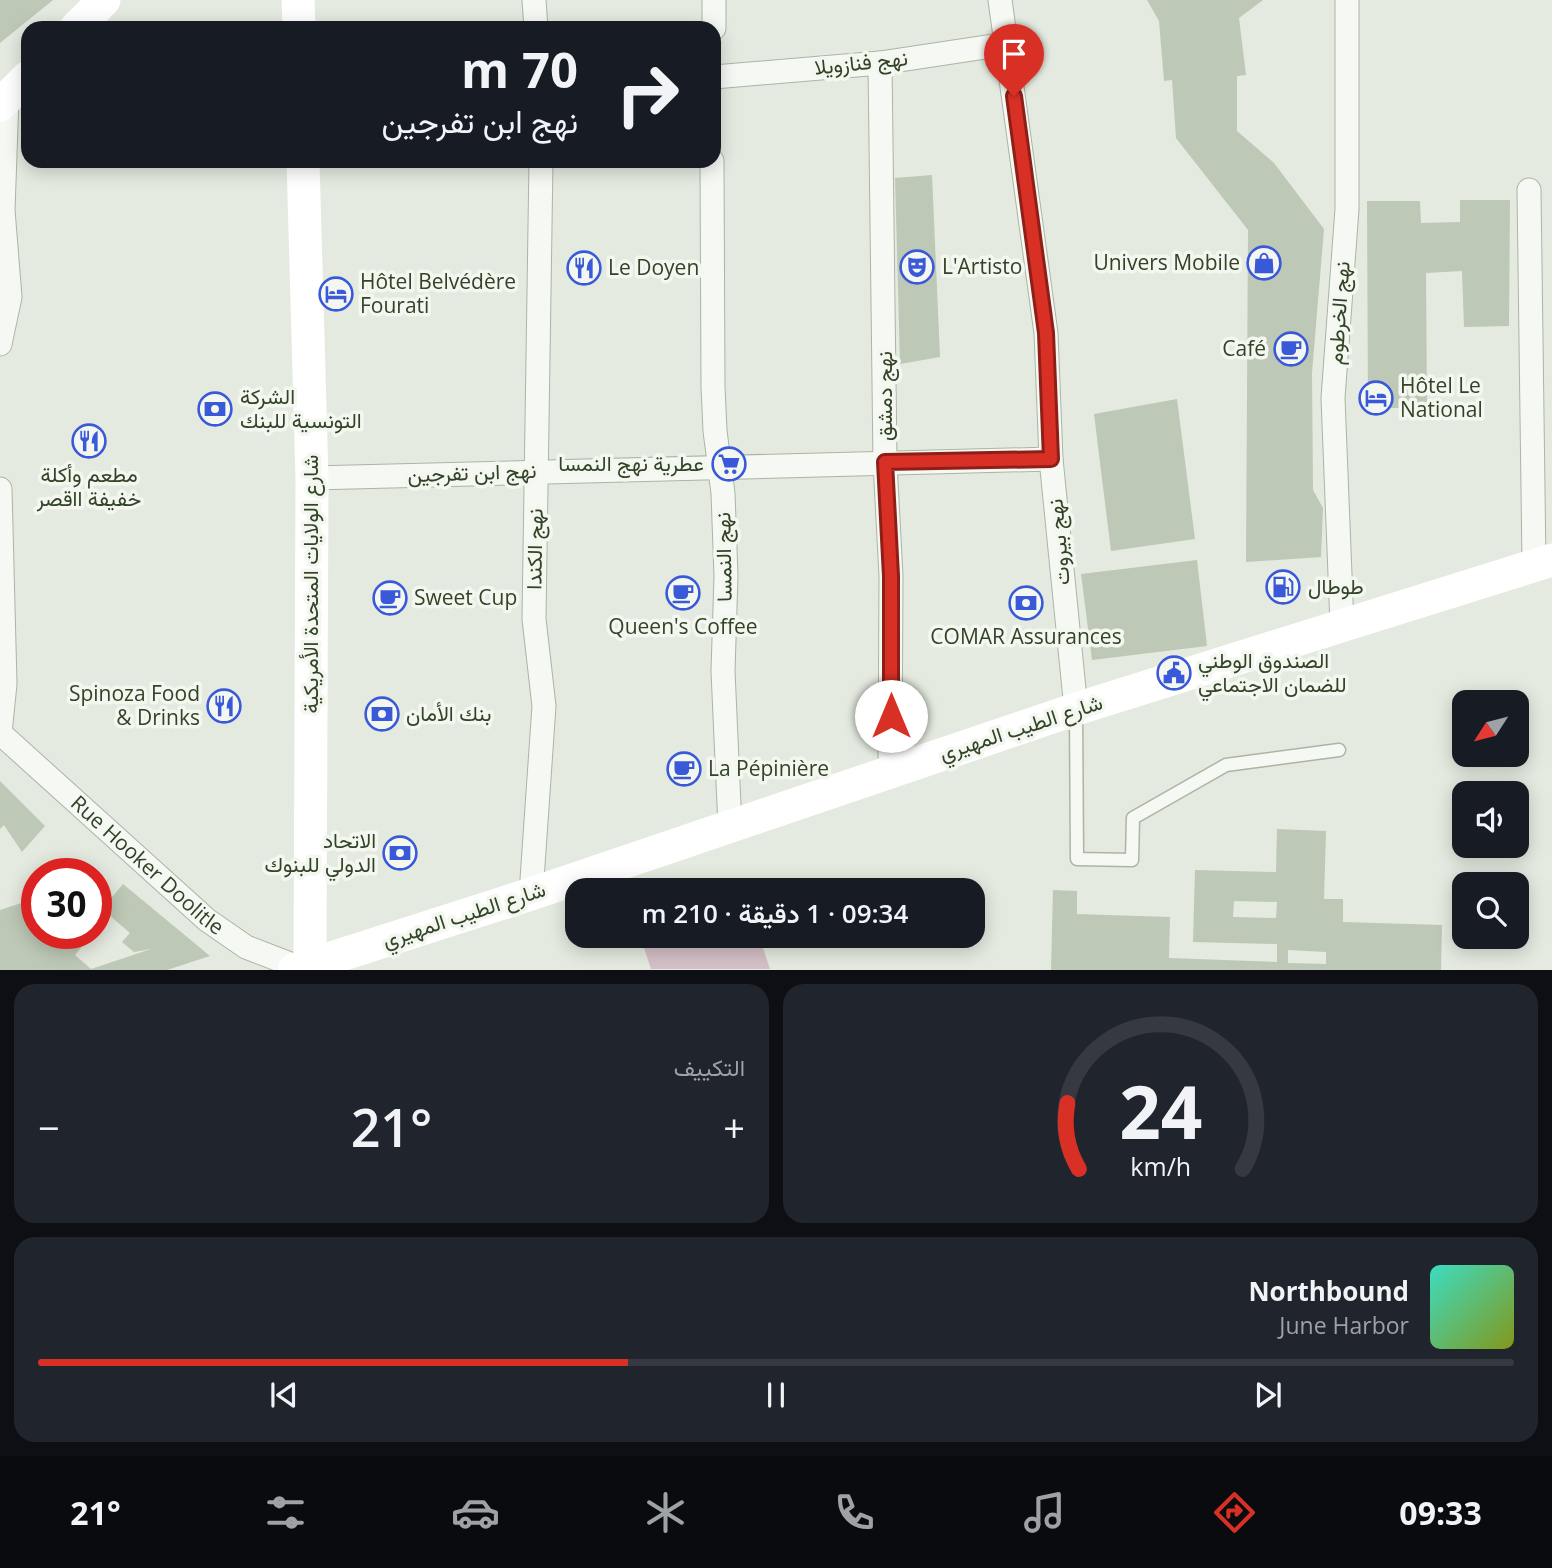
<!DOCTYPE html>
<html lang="ar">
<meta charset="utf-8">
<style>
:root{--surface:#171b24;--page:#20242c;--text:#f1f3f6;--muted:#9ea1a6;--line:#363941;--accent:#d93025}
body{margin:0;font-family:"Open Sans",Vazirmatn,sans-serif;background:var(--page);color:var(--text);direction:rtl;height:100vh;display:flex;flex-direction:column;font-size:26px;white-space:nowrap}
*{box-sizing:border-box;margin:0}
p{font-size:23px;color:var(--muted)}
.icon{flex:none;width:38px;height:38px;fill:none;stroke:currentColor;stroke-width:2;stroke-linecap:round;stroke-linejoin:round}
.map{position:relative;height:970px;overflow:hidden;direction:ltr}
.side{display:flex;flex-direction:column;gap:14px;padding:14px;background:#0d0f14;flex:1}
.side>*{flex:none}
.top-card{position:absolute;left:21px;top:21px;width:700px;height:147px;border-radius:21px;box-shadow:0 4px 18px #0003;direction:rtl;background:#171b24;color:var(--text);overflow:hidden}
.needle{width:46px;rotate:234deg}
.tools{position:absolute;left:1452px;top:690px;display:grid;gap:14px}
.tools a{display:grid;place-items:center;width:77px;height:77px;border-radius:14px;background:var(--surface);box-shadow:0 4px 18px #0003;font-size:35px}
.speed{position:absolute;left:21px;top:858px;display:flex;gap:14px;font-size:35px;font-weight:700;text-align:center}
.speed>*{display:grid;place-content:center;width:91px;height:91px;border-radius:50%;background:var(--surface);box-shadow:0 4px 18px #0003;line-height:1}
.speed .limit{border:10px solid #d22;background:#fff;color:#111}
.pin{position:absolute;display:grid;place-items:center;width:60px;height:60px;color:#fff;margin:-72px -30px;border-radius:50% 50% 50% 0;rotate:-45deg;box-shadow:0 0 7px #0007}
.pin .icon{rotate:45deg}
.me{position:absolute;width:77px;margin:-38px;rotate:0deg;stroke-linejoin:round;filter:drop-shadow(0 0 5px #0008)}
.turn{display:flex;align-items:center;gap:24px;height:147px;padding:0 28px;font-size:32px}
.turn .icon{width:91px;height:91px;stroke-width:2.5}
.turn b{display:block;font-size:49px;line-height:60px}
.big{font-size:52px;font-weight:600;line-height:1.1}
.side .card{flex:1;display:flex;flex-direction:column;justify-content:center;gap:10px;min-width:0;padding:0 24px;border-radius:21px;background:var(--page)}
.side .dial{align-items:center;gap:0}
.dial svg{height:182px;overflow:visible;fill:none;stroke:var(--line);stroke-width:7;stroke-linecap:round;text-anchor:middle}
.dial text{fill:var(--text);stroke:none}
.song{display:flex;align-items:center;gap:21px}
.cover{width:84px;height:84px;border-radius:10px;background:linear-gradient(135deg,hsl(170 70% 55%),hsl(70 70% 35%))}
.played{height:7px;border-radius:4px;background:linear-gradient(90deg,var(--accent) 40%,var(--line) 40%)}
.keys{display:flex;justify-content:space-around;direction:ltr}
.heat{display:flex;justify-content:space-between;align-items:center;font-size:38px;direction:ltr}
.side .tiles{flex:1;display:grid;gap:14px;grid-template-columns:1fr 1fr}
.card:last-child{grid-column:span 2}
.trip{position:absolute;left:565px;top:878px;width:420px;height:70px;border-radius:21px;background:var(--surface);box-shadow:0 4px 18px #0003;font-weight:600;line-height:70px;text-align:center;direction:rtl}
.tab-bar{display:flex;height:112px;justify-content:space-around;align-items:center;background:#090b0e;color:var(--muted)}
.tab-bar .icon{width:49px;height:49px}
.tab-bar .selected{color:var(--accent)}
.tab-bar b{font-size:32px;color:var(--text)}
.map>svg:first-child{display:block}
</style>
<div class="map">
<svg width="1552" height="970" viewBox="0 0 1552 970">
<rect width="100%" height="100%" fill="#e4eadf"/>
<path fill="#d4c0c6" d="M640,936H759L770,969H651Z"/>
<g fill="#bdc8b6" fill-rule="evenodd">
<path d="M0,0H53L0,43Z"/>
<path d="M1147,0H1263L1239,18L1246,75L1237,76V131L1274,163L1324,229L1312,373L1313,490L1323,508L1321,557L1246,562L1248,230L1176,138L1172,80L1164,81L1159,21Z"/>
<path d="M932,175L940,357L900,364L895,178Z"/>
<path d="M1460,200H1510L1509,326L1464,327L1462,271L1426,273L1427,408H1368L1367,201H1420L1421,223L1460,222Z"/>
<path d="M1177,399L1195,539L1111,551L1094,414Z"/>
<path d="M1197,560L1207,646L1092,660L1081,574Z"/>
<path d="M0,781L45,826L22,852L4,825L0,829Z"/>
<path d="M1277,829L1326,831L1324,899H1343V922L1442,925L1441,970H1051L1053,890L1077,891V914L1170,917L1169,958L1277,962V944L1193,942L1195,870L1276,872ZM1234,901L1277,902L1276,918L1233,917ZM1288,950L1326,952V964L1288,963Z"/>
<path d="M79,860L96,873H68Z"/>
<path d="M123,884L210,956L167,970H0V910L37,898L29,910L37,916V933H49L69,949L82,933H93L75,955L91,969L151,949L134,952L122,942L130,933L102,909Z"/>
</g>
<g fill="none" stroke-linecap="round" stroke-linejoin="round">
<defs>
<path id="service" d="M1076,712L1077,859L1132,860L1133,818L1226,765L1339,750"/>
<g id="minor">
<path d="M534,0L536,28"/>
<path d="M1000,0L1046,333L1051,459L1076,709"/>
<path d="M714,28V0"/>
<path d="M880,63L885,462L891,576L890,772"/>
<path d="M714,77L880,63L1006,44"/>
<path d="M712,161L713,387L715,431L723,493L726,576L723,671L730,827"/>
<path d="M1529,190L1534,565"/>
<path d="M0,344L10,297L3,210L7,98"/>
<path d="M312,478L1051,459"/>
<path d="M0,489L5,684L0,733"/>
<path d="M1342,625L1333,398L1347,209V0"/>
<path id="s1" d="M0,733L207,920L246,947L290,964L310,965"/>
<path d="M531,894L544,706L534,619L541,161"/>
</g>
</defs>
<use href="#service" stroke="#abb5a4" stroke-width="15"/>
<use href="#minor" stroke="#abb5a4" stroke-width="25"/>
<use href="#service" stroke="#f5f8f3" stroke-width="12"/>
<use href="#minor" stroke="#f5f8f3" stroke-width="23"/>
<g stroke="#fff" stroke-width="33">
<path d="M298,0L299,28"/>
<path d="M76,28L104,0"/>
<path d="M0,105L28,77"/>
<path d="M303,161L312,478L310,965"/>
<path d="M294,970L531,894L1076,709L1552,560"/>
</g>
</g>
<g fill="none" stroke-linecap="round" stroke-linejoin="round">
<defs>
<path id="route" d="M891,716V576L885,462L1051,459L1046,333L1014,96"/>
</defs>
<use href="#route" stroke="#8d1f18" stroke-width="18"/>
<use href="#route" stroke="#d93025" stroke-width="12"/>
</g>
<defs>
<symbol id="shop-ring" viewBox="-11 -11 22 22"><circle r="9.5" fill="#f3f7ef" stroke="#3a59d9" stroke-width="1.5"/><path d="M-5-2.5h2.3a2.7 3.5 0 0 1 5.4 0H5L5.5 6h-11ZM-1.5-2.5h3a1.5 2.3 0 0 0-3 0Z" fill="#3a59d9"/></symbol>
<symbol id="theatre-ring" viewBox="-11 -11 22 22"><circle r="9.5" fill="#f3f7ef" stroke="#3a59d9" stroke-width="1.5"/><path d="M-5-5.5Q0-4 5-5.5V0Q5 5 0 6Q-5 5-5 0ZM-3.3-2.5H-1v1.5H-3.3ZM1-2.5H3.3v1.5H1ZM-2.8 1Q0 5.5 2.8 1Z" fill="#3a59d9"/></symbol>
<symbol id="restaurant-ring" viewBox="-11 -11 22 22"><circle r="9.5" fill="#f3f7ef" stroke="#3a59d9" stroke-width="1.5"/><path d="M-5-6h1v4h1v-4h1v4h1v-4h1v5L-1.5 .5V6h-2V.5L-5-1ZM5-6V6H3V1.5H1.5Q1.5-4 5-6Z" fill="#3a59d9"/></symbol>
<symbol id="hotel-ring" viewBox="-11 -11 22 22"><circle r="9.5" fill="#f3f7ef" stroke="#3a59d9" stroke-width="1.5"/><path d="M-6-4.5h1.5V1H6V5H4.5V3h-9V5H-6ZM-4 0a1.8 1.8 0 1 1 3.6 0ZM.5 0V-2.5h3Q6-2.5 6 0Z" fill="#3a59d9"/></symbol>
<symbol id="cafe-ring" viewBox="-11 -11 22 22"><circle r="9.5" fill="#f3f7ef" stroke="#3a59d9" stroke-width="1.5"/><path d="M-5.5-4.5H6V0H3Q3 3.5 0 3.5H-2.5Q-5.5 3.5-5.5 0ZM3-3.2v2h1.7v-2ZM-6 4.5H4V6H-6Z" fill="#3a59d9"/></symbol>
<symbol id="bank-ring" viewBox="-11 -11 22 22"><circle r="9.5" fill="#f3f7ef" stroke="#3a59d9" stroke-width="1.5"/><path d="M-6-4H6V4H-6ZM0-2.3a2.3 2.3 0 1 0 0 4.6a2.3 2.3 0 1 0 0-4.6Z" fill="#3a59d9"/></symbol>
<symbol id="supermarket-ring" viewBox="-11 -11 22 22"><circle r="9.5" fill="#f3f7ef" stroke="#3a59d9" stroke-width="1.5"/><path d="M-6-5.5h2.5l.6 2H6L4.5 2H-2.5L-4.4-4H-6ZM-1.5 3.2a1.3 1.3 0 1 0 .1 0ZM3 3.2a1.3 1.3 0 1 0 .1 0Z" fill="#3a59d9"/></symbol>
<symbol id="fuel-ring" viewBox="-11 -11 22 22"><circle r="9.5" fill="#f3f7ef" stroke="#3a59d9" stroke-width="1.5"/><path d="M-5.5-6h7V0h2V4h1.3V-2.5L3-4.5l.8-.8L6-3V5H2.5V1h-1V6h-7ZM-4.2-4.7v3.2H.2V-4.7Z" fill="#3a59d9"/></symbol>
<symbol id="civic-ring" viewBox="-11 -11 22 22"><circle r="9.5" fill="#f3f7ef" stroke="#3a59d9" stroke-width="1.5"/><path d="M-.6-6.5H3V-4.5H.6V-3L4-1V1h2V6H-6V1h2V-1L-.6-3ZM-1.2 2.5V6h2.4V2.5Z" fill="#3a59d9"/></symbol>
</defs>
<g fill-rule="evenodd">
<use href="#shop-ring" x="1245" y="244" width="38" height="38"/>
<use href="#theatre-ring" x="898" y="248" width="38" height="38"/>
<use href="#restaurant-ring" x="565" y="249" width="38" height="38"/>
<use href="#hotel-ring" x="317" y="275" width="38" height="38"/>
<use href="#cafe-ring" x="1272" y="330" width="38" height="38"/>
<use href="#hotel-ring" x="1357" y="379" width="38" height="38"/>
<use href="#bank-ring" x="196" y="390" width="38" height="38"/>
<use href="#restaurant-ring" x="70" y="422" width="38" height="38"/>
<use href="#supermarket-ring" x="710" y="445" width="38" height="38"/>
<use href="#fuel-ring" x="1264" y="568" width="38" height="38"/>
<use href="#cafe-ring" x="664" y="574" width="38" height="38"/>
<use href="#cafe-ring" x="371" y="579" width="38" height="38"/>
<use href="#bank-ring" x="1007" y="584" width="38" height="38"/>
<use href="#civic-ring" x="1155" y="654" width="38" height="38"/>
<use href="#restaurant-ring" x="205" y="687" width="38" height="38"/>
<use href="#bank-ring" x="363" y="695" width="38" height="38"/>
<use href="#cafe-ring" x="665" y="750" width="38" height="38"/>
<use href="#bank-ring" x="381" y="834" width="38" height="38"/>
</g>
<g text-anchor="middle" stroke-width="7" stroke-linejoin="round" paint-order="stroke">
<g font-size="21" fill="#324327" stroke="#f3f7ef">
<text transform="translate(861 63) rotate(-6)" y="7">نهج فنازويلا</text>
<text transform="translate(1339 313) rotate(-86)" y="7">نهج الخرطوم</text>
<text transform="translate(885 396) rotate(-90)" y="7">نهج دمشق</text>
<text transform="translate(472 473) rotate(-2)" y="7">نهج ابن تفرجين</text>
<text transform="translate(1059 542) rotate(-95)" y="7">نهج بيروت</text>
<text transform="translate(535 549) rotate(-89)" y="7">نهج الكندا</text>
<text transform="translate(724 557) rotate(-91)" y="7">نهج النمسا</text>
<text transform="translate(311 584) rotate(-90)" y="7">شارع الولايات المتحدة الأمريكية</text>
<text transform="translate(1021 728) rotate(-18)" y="7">شارع الطيب المهيري</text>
<text dy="7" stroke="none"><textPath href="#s1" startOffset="198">Rue Hooker Doolitle</textPath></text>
<text transform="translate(464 915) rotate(-18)" y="7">شارع الطيب المهيري</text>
</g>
<g font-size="21" fill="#324327" stroke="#f3f7ef" text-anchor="start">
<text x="1240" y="270" text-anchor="end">Univers Mobile</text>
<text x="942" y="274">L'Artisto</text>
<text x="608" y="275">Le Doyen</text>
<text x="360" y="289">Hôtel Belvédère<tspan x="360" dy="24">Fourati</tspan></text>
<text x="1266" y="356" text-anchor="end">Café</text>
<text x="1400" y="393">Hôtel Le<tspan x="1400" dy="24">National</tspan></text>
<text x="240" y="404">الشركة<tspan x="240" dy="24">التونسية للبنك</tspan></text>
<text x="704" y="471" text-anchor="end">عطرية نهج النمسا</text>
<text x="89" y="482" text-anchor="middle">مطعم وأكلة<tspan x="89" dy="24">خفيفة ااقصر</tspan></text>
<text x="1308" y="594">طوطال</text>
<text x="414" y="605">Sweet Cup</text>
<text x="683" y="634" text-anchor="middle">Queen's Coffee</text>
<text x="1026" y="644" text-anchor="middle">COMAR Assurances</text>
<text x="1198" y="668">الصندوق الوطني<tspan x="1198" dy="24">للضمان الاجتماعي</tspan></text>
<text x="200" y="701" text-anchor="end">Spinoza Food<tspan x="200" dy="24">&amp; Drinks</tspan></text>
<text x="406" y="721">بنك الأمان</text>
<text x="708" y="776">La Pépinière</text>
<text x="376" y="848" text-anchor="end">الاتحاد<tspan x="376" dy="24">الدولي للبنوك</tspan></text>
</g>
</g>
</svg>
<div class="tools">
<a><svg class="needle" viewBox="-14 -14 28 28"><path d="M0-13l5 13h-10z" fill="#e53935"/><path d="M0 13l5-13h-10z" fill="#9ea1a6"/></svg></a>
<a><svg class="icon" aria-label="sound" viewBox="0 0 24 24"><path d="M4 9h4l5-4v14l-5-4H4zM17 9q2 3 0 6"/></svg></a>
<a><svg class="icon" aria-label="search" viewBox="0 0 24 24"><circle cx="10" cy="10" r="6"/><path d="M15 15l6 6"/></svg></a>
</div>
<div class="speed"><div class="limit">30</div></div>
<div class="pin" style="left:1014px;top:96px;background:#d93025"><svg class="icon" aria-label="arrive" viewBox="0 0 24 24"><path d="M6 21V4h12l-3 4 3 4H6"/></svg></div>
<svg class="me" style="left:891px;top:716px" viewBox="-20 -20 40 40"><circle r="19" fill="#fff"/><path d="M0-13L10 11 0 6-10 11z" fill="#d93025"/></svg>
<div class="trip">09:34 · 1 دقيقة · 210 m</div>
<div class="top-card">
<div class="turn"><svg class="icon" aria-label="right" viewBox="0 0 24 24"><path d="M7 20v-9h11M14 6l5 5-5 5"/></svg><div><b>70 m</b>نهج ابن تفرجين</div></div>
</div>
</div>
<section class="side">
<div class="tiles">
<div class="card dial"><svg viewBox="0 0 100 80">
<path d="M14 69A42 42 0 1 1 86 69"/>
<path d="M14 69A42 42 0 0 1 9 40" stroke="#d93025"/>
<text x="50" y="56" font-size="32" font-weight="700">24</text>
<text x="50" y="72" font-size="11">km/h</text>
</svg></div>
<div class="card"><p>التكييف</p>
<div class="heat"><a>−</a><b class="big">21°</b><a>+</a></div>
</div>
<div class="card">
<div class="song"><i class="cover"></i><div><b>Northbound</b><p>June Harbor</p></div></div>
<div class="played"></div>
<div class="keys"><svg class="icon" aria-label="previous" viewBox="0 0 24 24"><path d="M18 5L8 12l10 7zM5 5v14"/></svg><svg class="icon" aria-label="pause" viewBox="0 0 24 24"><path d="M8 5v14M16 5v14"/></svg><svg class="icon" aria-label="next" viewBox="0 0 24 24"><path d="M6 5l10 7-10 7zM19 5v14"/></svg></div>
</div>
</div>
</section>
<nav class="tab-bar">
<b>09:33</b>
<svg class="icon selected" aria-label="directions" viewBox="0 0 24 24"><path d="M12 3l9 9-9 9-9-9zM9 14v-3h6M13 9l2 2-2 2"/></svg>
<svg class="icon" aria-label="music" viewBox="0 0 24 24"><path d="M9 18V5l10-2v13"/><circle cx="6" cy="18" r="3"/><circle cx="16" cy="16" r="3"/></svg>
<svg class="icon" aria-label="phone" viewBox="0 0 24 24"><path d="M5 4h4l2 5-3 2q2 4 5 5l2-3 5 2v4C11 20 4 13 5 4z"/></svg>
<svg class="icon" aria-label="climate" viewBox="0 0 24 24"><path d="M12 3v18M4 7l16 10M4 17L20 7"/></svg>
<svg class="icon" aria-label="car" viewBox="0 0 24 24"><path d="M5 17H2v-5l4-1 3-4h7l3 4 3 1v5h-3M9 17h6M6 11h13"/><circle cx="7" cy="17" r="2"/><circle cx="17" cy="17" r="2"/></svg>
<svg class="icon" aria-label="filters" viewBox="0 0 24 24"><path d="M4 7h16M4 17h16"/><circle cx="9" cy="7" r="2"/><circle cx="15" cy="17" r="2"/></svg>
<b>21°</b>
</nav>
